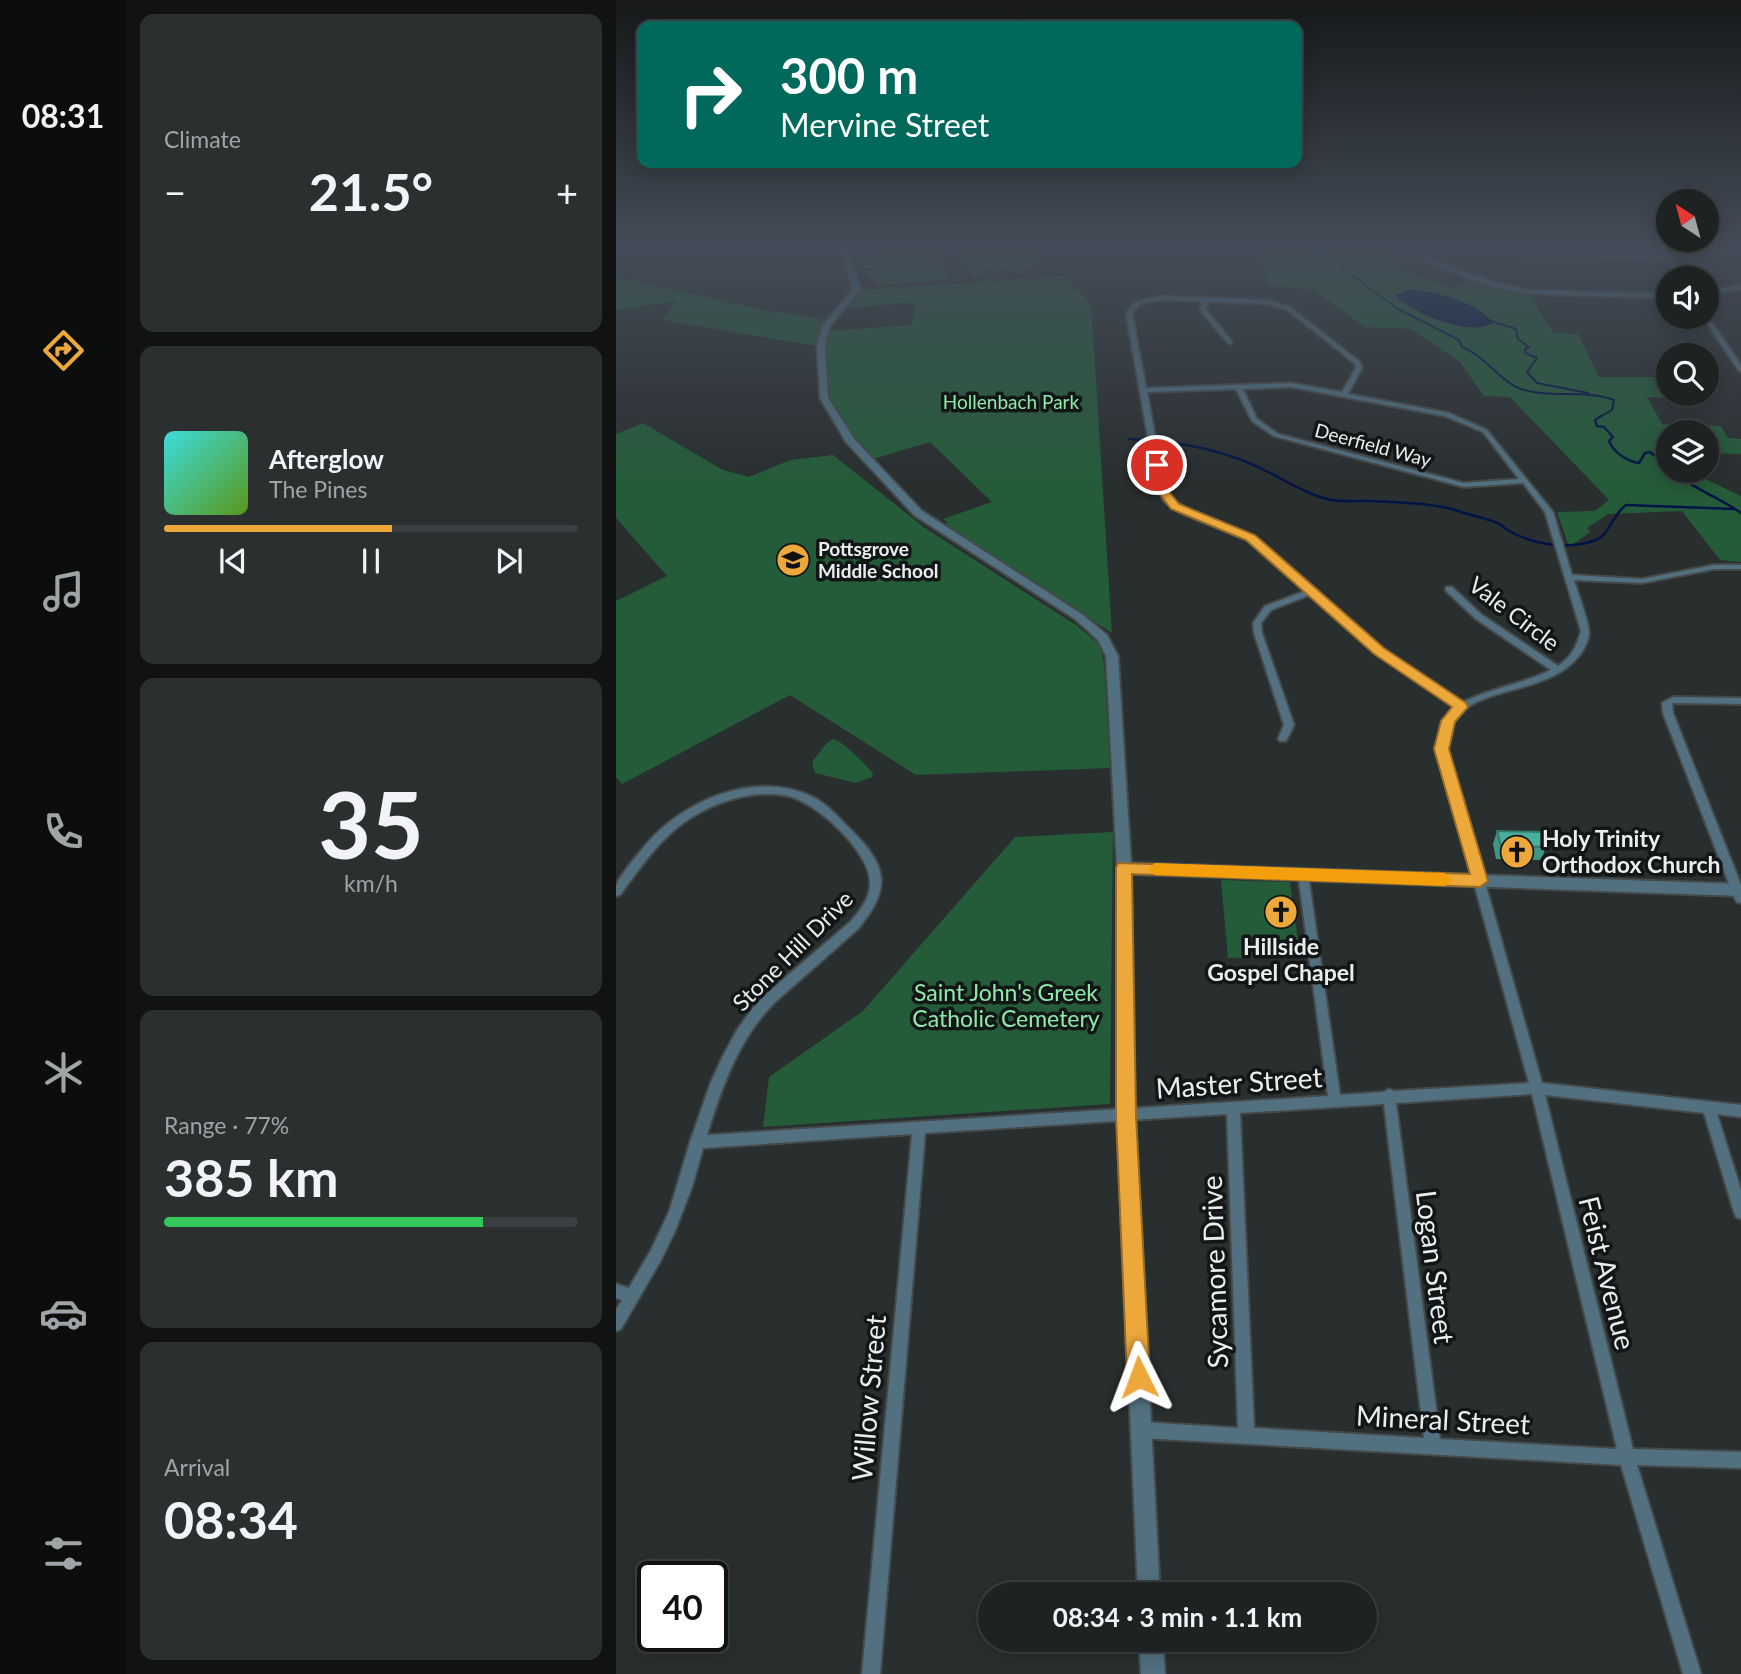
<!DOCTYPE html>
<meta charset="utf-8">
<style>
:root{--surface:#1f2223;--page:#2c2f30;--text:#f1f3f6;--muted:#a1a4a6;--line:#3c3f41;--accent:#eda83c}
body{margin:0;font-family:Lato,sans-serif;background:var(--page);color:var(--text);height:100vh;display:flex;flex-direction:column;font-size:26px;white-space:nowrap}
*{box-sizing:border-box;margin:0}
p{font-size:23px;color:var(--muted)}
.icon{flex:none;width:38px;height:38px;fill:none;stroke:currentColor;stroke-width:2;stroke-linecap:round;stroke-linejoin:round}
.map{position:relative;flex:1;overflow:hidden}
.details{display:flex;flex-direction:column;gap:14px;padding:14px;background:#111313;width:490px}
.details>*{flex:none}
.guide{position:absolute;left:21px;top:21px;width:665px;height:147px;border-radius:14px;box-shadow:0 4px 18px #0003,0 0 0 2px var(--line);background:#00695c;color:#fff;overflow:hidden}
.needle{width:46px;rotate:324deg}
.tools{position:absolute;left:1040px;top:189px;display:grid;gap:14px}
.tools a{display:grid;place-items:center;width:63px;height:63px;border-radius:50%;background:var(--surface);box-shadow:0 4px 18px #0003,0 0 0 2px var(--line);font-size:35px}
.speed{position:absolute;left:21px;top:1561px;display:flex;gap:14px;font-size:35px;font-weight:700;text-align:center}
.speed>*{display:grid;place-content:center;width:91px;height:91px;border-radius:50%;background:var(--surface);box-shadow:0 4px 18px #0003,0 0 0 2px var(--line);line-height:1}
.speed .limit{border:4px solid #111;border-radius:10px;background:#fff;color:#111}
.pin{position:absolute;display:grid;place-items:center;width:60px;height:60px;color:#fff;margin:-30px;border:4px solid #fff;border-radius:50%;box-shadow:0 2px 7px #0007}
.me{position:absolute;width:77px;margin:-38px;rotate:357deg;stroke-linejoin:round;filter:drop-shadow(0 0 5px #0008)}
.turn{display:flex;align-items:center;gap:24px;height:147px;padding:0 28px;font-size:32px}
.turn .icon{width:91px;height:91px;stroke-width:2.5}
.turn b{display:block;font-size:49px;line-height:60px}
.big{font-size:52px;font-weight:700;line-height:1.1}
.details .card{flex:1;display:flex;flex-direction:column;justify-content:center;gap:10px;min-width:0;padding:0 24px;border-radius:14px;background:var(--page)}
.details .dial{align-items:center;gap:0}
.dial b{font-size:91px;line-height:1}
.song{display:flex;align-items:center;gap:21px}
.cover{width:84px;height:84px;border-radius:10px;background:linear-gradient(135deg,hsl(180 70% 55%),hsl(90 70% 35%))}
.played{height:7px;border-radius:4px;background:linear-gradient(90deg,var(--accent) 55%,var(--line) 55%)}
.keys{display:flex;justify-content:space-around;direction:ltr}
.heat{display:flex;justify-content:space-between;align-items:center;font-size:38px;direction:ltr}
.charge{height:10px;border-radius:5px;background:linear-gradient(90deg,#34c759 77%,var(--line) 0)}
.trip{position:absolute;left:362px;top:1582px;width:399px;height:70px;border-radius:35px;background:var(--surface);box-shadow:0 4px 18px #0003,0 0 0 2px var(--line);font-weight:700;line-height:70px;text-align:center}
main{display:flex;flex:1;min-height:0}
.menu{display:flex;flex-direction:column;width:126px;justify-content:space-around;align-items:center;background:#0c0e0e;color:var(--muted)}
.menu .icon{width:49px;height:49px}
.menu .on{color:var(--accent)}
.menu b{font-size:32px;color:var(--text)}
.map>svg:first-child{display:block}
</style>
<main>
<nav class="menu">
<b>08:31</b>
<svg class="icon on" aria-label="directions" viewBox="0 0 24 24"><path d="M12 3l9 9-9 9-9-9zM9 14v-3h6M13 9l2 2-2 2"/></svg>
<svg class="icon" aria-label="music" viewBox="0 0 24 24"><path d="M9 18V5l10-2v13"/><circle cx="6" cy="18" r="3"/><circle cx="16" cy="16" r="3"/></svg>
<svg class="icon" aria-label="phone" viewBox="0 0 24 24"><path d="M5 4h4l2 5-3 2q2 4 5 5l2-3 5 2v4C11 20 4 13 5 4z"/></svg>
<svg class="icon" aria-label="climate" viewBox="0 0 24 24"><path d="M12 3v18M4 7l16 10M4 17L20 7"/></svg>
<svg class="icon" aria-label="car" viewBox="0 0 24 24"><path d="M5 17H2v-5l4-1 3-4h7l3 4 3 1v5h-3M9 17h6M6 11h13"/><circle cx="7" cy="17" r="2"/><circle cx="17" cy="17" r="2"/></svg>
<svg class="icon" aria-label="filters" viewBox="0 0 24 24"><path d="M4 7h16M4 17h16"/><circle cx="9" cy="7" r="2"/><circle cx="15" cy="17" r="2"/></svg>
</nav>
<section class="details">
<div class="card"><p>Climate</p>
<div class="heat"><a>−</a><b class="big">21.5°</b><a>+</a></div>
</div>
<div class="card">
<div class="song"><i class="cover"></i><div><b>Afterglow</b><p>The Pines</p></div></div>
<div class="played"></div>
<div class="keys"><svg class="icon" aria-label="previous" viewBox="0 0 24 24"><path d="M18 5L8 12l10 7zM5 5v14"/></svg><svg class="icon" aria-label="pause" viewBox="0 0 24 24"><path d="M8 5v14M16 5v14"/></svg><svg class="icon" aria-label="next" viewBox="0 0 24 24"><path d="M6 5l10 7-10 7zM19 5v14"/></svg></div>
</div>
<div class="card dial"><b>35</b><p>km/h</p></div>
<div class="card"><p>Range · 77%</p><b class="big">385 km</b><div class="charge"></div></div>
<div class="card"><p>Arrival</p><b class="big">08:34</b></div>
</section>
<div class="map">
<svg width="1125" height="1674" viewBox="0 0 1125 1674">
<rect width="100%" height="100%" fill="#292e2f"/>
<g fill="#245c39">
<path d="M256,249H319L325,260L245,269L241,256L258,254Z"/>
<path d="M336,249H418L429,263H420L405,272L368,269L365,276L359,278Z"/>
<path d="M641,249H772L789,256L772,263L836,288L857,279L914,294L937,333L962,334L983,377H1052V394H1069L1072,398L1031,397L1046,424L1105,426L1112,438L1125,439V454L1090,453V432H1052V471H1079L1087,478L1125,496V562L1104,560L1066,511L992,514L971,528L974,532L953,547L941,512L979,511L993,500L894,397L868,396L844,362L795,329L749,327L698,290L653,286Z"/>
<path d="M326,264L334,279L262,286L249,270Z"/>
<path d="M448,276L475,304L496,633L328,524L332,523L327,519L376,502L314,442L254,460C241,444 217,416 211,397C205,377 207,350 211,331L296,325L299,302L231,308L246,290Z"/>
<path d="M0,277L148,310L211,320L205,329L201,346L46,320L60,301L0,310Z"/>
<path d="M27,423L107,470L133,477L174,460L217,455L309,528L460,625L484,645L488,663L494,768L300,775L174,695L6,784L0,777V601L51,576L0,518V434Z"/>
<path d="M217,739C227,741 249,764 257,773L256,777L240,783L199,773L196,762L211,743Z"/>
<path d="M497,832L494,1104L147,1127L153,1077L247,1011L399,837Z"/>
<path d="M605,880L674,882L684,957L612,958Z"/>
</g>
<path fill="#001545" d="M794,290C820,291 861,302 877,323C856,338 795,313 779,295Z"/>
<g fill="none" stroke-linecap="round" stroke-linejoin="round">
<g stroke="#001545" stroke-width="2">
<path d="M701,249L724,262L728,270L782,309L843,340L846,347C869,356 885,382 905,389C935,399 968,389 998,400L996,410L982,418"/>
<path d="M872,320L900,329L902,339L913,347L909,349V353L921,358L911,372L921,383L972,393"/>
</g>
<g stroke="#001545" stroke-width="2.5">
<path d="M985,416L979,420L981,426L988,427L997,437L993,441C998,453 1011,461 1023,463L1029,453L1034,452L1052,466"/>
<path d="M513,439C561,441 609,449 652,472C672,482 692,495 715,500C727,502 741,501 753,501C781,502 822,503 848,513C858,516 868,518 879,522C885,524 890,530 897,533C921,545 954,550 980,540C993,535 997,514 1010,505L1118,509"/>
<path d="M1056,471C1077,489 1103,497 1125,513"/>
</g>
<defs>
<g id="minor">
<path d="M1045,249H1050L1068,278H1062L1050,259L906,256L903,254L906,252L1048,255Z"/>
<path d="M544,296L653,300L674,307L744,362L746,368L732,394L833,413L871,430L937,512L956,575L1026,579L1098,565H1125V569H1098L1026,583L958,580C961,590 973,623 973,632C973,640 968,650 963,656C942,682 906,686 876,696C865,700 851,705 843,714C834,723 832,737 831,749L926,1083L1125,1105V1117L1101,1114L1125,1190V1219L1120,1217L1118,1212L1088,1113L929,1095L1017,1449L1125,1452V1468L1021,1465L1085,1674H1067L1005,1465L525,1438L519,1436L517,1430L519,1424L525,1422L622,1428L611,1114L309,1133L264,1674H246L296,1134L87,1148L76,1187L59,1231L45,1260L5,1329L0,1331V1310L6,1300L0,1298V1284L13,1288L35,1250L53,1212L74,1142L95,1082L106,1058L121,1030L137,1008L149,995L234,922C244,910 255,898 254,881C253,851 200,802 172,796C143,790 111,798 85,812C48,831 28,863 4,895L0,896C0,893 0,889 0,886C2,878 22,854 28,847C65,801 140,769 197,797C211,804 222,817 233,828C271,865 277,887 242,929L158,1003C122,1040 106,1087 91,1135L712,1096L682,874L683,871H691L692,874L724,1095L768,1092L773,1089L778,1091L913,1083L821,749L826,725L839,707L760,653L694,595L655,610L645,623L646,633L678,725L670,741H664L662,739L668,725L638,633L637,623L649,606L689,591L631,540L567,514L548,501L541,489L510,313L520,302ZM544,300L586,301L584,309L586,313L613,344L616,342L590,309L592,302L652,304L670,309L738,363L740,368L726,392L675,383L530,388L516,313L524,304ZM675,387L829,416L867,432L903,479L848,483L662,434L641,419L627,389ZM620,389L636,421L658,436L848,487L907,483L929,512L965,631C960,647 956,657 942,666L866,615L836,587H830V591L860,619L935,670C906,684 874,688 845,703L766,649L637,536L573,510L554,498L549,489L531,392ZM916,1094L1001,1449L824,1439L780,1103ZM768,1104L808,1438L638,1428L624,1113Z"/>
<path d="M1090,314L1125,365V372L1122,370L1087,317H1090Z"/>
<path d="M1057,697L1125,698V704L1058,703L1056,704L1057,713L1125,885V903L1121,902L1119,899L1047,713L1046,703Z"/>
</g>
<g id="tertiary">
<path d="M224,249H231L245,289L214,326L209,345L212,398L239,440L306,511L467,615L491,635L502,656L515,863L1125,884V896L515,874L519,1116L544,1594H522L501,1116V868L490,656L482,640L459,619L298,515L230,442L204,398L201,345L206,326L237,289Z"/>
<path d="M775,249H786L878,282L912,290L1052,294V298L912,294L873,286Z"/>
<path d="M1125,285V289L1090,295V291Z"/>
<path d="M523,1640H547L549,1674H525Z"/>
</g>
</defs>
<use href="#minor" stroke="#44494a" stroke-width="4"/>
<use href="#tertiary" stroke="#44494a" stroke-width="4"/>
<use href="#minor" fill="#527080" fill-rule="evenodd"/>
<use href="#tertiary" fill="#527080" fill-rule="evenodd"/>
</g>
<path fill="#409585" d="M881,831L930,847L925,860L880,859L877,844Z"/>
<path fill="#4bad9b" stroke="#34796c" stroke-width="2" d="M881,831L926,832L930,847L885,846Z"/>
<linearGradient id="sky" x2="0" y2="1"><stop stop-color="#17191a"/><stop offset="0.51" stop-color="#434c58"/><stop offset="1" stop-color="#434c58" stop-opacity="0"/></linearGradient>
<rect width="1125" height="484" fill="url(#sky)"/>
<path fill="#eda83c" stroke="#9a6d27" stroke-width="2" d="M541,461L547,465L551,489L563,504L639,535L768,648L850,703L852,707L839,722L833,749L872,881L864,887L516,874L520,1116L534,1377L531,1385L523,1389L515,1385L511,1377L500,1116V868L502,863L854,874L818,749L825,721L836,707L758,654L630,540L555,509L540,489L536,465Z"/>
<path fill="#f59e0b" d="M539,863L829,873L837,880L829,886L539,875L531,869Z"/>
<defs>
<symbol id="school-disc" viewBox="-11 -11 22 22"><circle r="9.5" fill="#eda83c" stroke="#131616"/><path d="M0-5L7-2L0 1L-7-2ZM-4 1L0 2.5L4 1V4Q0 6-4 4Z" fill="#111"/></symbol>
<symbol id="church-disc" viewBox="-11 -11 22 22"><circle r="9.5" fill="#eda83c" stroke="#131616"/><path d="M-1.2-6h2.4v3.5h3.3v2.4h-3.3V6h-2.4V-.1h-3.3v-2.4h3.3Z" fill="#111"/></symbol>
</defs>
<g fill-rule="evenodd">
<use href="#school-disc" x="158" y="541" width="38" height="38"/>
<use href="#church-disc" x="882" y="833" width="38" height="38"/>
<use href="#church-disc" x="646" y="893" width="38" height="38"/>
</g>
<g text-anchor="middle" stroke-width="7" stroke-linejoin="round" paint-order="stroke">
<g font-size="19" fill="#8deaab" stroke="#131616">
<text x="395" y="409">Hollenbach Park</text>
</g>
<g font-size="19" fill="#e9eded" stroke="#131616">
<text transform="translate(757 445) rotate(15)" y="7">Deerfield Way</text>
</g>
<g font-size="19" font-weight="bold" fill="#e9eded" stroke="#131616" text-anchor="start">
<text x="202" y="556">Pottsgrove<tspan x="202" dy="22">Middle School</tspan></text>
</g>
<g font-size="23" fill="#e9eded" stroke="#131616">
<text transform="translate(898 614) rotate(37)" y="8">Vale Circle</text>
<text transform="translate(177 951) rotate(-45)" y="8">Stone Hill Drive</text>
</g>
<g font-size="23" font-weight="bold" fill="#e9eded" stroke="#131616" text-anchor="start">
<text x="926" y="847">Holy Trinity<tspan x="926" dy="26">Orthodox Church</tspan></text>
<text x="665" y="955" text-anchor="middle">Hillside<tspan x="665" dy="26">Gospel Chapel</tspan></text>
</g>
<g font-size="23" fill="#8deaab" stroke="#131616">
<text x="390" y="1001">Saint John's Greek<tspan x="390" dy="26">Catholic Cemetery</tspan></text>
</g>
<g font-size="28" fill="#e9eded" stroke="#131616">
<text transform="translate(623 1083) rotate(-4)" y="10">Master Street</text>
<text transform="translate(819 1267) rotate(83)" y="10">Logan Street</text>
<text transform="translate(599 1272) rotate(-92)" y="10">Sycamore Drive</text>
<text transform="translate(991 1273) rotate(76)" y="10">Feist Avenue</text>
<text transform="translate(253 1398) rotate(-85)" y="10">Willow Street</text>
<text transform="translate(827 1420) rotate(3)" y="10">Mineral Street</text>
</g>
</g>
</svg>
<div class="tools">
<a><svg class="needle" viewBox="-14 -14 28 28"><path d="M0-13l5 13h-10z" fill="#e53935"/><path d="M0 13l5-13h-10z" fill="#a1a4a6"/></svg></a>
<a><svg class="icon" aria-label="sound" viewBox="0 0 24 24"><path d="M4 9h4l5-4v14l-5-4H4zM17 9q2 3 0 6"/></svg></a>
<a><svg class="icon" aria-label="search" viewBox="0 0 24 24"><circle cx="10" cy="10" r="6"/><path d="M15 15l6 6"/></svg></a>
<a><svg class="icon" aria-label="layers" viewBox="0 0 24 24"><path d="M12 4l9 5-9 5-9-5zM3 14l9 5 9-5"/></svg></a>
</div>
<div class="speed"><div class="limit">40</div></div>
<div class="pin" style="left:541px;top:465px;background:#d93025"><svg class="icon" aria-label="arrive" viewBox="0 0 24 24"><path d="M6 21V4h12l-3 4 3 4H6"/></svg></div>
<svg class="me" style="left:523px;top:1377px" viewBox="-20 -20 40 40"><path d="M0-17L14 15 0 8-14 15z" fill="#eda83c" stroke="#fff" stroke-width="4"/></svg>
<div class="trip">08:34 · 3 min · 1.1 km</div>
<div class="guide">
<div class="turn"><svg class="icon" aria-label="right" viewBox="0 0 24 24"><path d="M7 20v-9h11M14 6l5 5-5 5"/></svg><div><b>300 m</b>Mervine Street</div></div>
</div>
</div>
</main>
